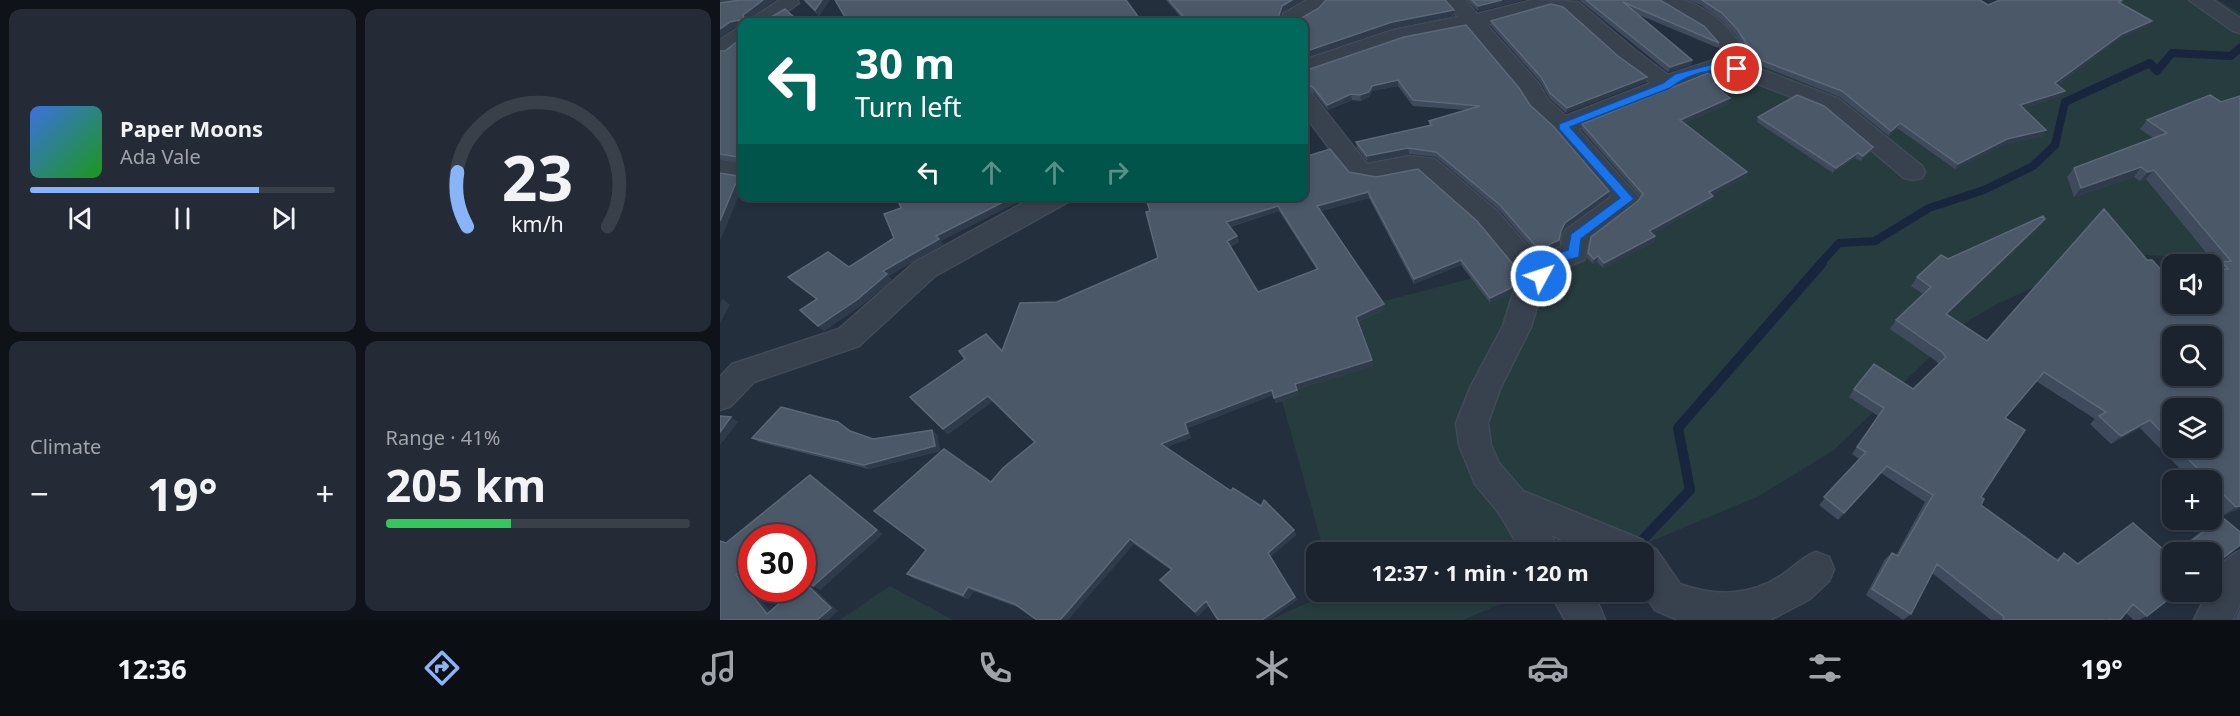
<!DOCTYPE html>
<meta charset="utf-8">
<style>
:root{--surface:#1b232e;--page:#242b36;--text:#f1f3f6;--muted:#a0a4aa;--line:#39404a;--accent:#8ab4f8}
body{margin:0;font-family:"Noto Sans",sans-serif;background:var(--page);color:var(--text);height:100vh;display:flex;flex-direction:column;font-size:22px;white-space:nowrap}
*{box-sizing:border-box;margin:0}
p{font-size:20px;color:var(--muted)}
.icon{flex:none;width:33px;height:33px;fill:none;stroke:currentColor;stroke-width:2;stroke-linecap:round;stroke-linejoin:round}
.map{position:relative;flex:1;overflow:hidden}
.details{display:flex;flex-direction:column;gap:9px;padding:9px;background:#0f1319;width:720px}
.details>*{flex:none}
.banner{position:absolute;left:18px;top:18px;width:570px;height:183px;border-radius:12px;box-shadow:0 3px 9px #0003,0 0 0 2px var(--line);background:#00695c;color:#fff;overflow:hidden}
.tools{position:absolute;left:1442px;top:254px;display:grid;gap:12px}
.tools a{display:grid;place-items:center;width:60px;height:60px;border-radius:12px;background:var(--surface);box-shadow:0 3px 9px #0003,0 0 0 2px var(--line);font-size:30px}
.speed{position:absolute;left:18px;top:524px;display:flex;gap:12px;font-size:30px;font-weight:700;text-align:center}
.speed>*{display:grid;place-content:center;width:78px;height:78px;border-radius:50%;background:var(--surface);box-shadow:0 3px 9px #0003,0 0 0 2px var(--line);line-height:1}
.speed .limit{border:9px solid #d22;background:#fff;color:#111}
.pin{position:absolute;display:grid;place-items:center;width:51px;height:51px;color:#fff;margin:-26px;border:3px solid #fff;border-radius:50%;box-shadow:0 2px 6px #0007}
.me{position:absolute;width:66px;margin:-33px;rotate:50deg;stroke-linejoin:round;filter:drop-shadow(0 0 4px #0008)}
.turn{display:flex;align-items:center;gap:21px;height:126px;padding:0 18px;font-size:27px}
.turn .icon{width:78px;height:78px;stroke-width:2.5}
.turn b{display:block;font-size:42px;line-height:51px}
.lanes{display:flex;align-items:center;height:57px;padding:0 18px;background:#0003;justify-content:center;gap:30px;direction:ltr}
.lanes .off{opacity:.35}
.big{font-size:45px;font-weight:700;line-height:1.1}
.details .tile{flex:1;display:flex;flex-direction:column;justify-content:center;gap:9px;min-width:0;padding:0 21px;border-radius:12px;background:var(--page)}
.details .dial{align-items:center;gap:0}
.dial svg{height:156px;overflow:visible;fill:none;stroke:var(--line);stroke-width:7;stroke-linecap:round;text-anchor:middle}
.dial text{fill:var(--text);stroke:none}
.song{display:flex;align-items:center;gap:18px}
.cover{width:72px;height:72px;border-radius:9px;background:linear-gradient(135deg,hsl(220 70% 55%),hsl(120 70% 35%))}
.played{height:6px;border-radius:3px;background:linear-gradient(90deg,var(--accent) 75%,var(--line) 75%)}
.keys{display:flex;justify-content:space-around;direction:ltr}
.heat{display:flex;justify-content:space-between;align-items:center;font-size:33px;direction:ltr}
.charge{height:9px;border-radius:4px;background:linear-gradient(90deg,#34c759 41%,var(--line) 0)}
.details .tiles{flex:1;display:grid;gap:9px;grid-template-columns:repeat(2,1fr)}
.trip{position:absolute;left:586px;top:542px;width:348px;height:60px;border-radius:12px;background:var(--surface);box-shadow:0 3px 9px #0003,0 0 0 2px var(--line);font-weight:700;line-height:60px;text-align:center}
.tabs{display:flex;height:96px;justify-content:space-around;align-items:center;background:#0b0e12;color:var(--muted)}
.tabs .icon{width:42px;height:42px}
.tabs .active{color:var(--accent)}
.tabs b{font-size:27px;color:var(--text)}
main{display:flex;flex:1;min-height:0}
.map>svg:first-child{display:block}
</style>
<main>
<section class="details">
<div class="tiles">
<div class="tile">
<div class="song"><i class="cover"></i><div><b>Paper Moons</b><p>Ada Vale</p></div></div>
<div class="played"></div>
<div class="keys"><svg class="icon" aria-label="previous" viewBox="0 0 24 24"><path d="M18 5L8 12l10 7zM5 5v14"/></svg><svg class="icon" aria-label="pause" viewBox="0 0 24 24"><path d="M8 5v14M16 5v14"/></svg><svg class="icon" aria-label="next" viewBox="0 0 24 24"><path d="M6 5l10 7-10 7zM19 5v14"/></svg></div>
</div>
<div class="tile dial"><svg viewBox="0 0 100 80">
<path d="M14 69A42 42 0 1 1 86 69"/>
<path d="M14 69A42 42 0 0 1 9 41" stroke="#8ab4f8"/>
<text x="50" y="56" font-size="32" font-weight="700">23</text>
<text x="50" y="72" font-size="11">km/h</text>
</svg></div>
<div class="tile"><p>Climate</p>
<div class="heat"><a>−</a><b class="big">19°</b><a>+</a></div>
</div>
<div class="tile"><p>Range · 41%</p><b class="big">205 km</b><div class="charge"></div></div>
</div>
</section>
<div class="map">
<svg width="1520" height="620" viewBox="0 0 1520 620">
<rect width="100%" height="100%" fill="#242f3e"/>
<g fill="#263c3f">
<path d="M1327,0H1498L1520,13V256L1472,258L1398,253L1361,266L1277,304L1246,322L1114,450L1037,497L905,552H604L546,343L629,310L773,273L964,150L947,111L1025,58L1004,28L1038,54Z"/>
<path d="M170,586L233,620H120Z"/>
<path d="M614,591H812L743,620H550Z"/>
</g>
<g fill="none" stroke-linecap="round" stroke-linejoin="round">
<path stroke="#17263c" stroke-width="8" d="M1100,264L1119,243L1155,241L1209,208L1264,190L1313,166L1335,145L1345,102L1430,63L1437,71L1452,53L1511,56L1520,48"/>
<g stroke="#17263c" stroke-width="10">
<path d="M911,552L970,490L958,428L1102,263"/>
<path d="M853,620L877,591"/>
</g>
<defs>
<g id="minor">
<path d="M0,0H27L24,4L0,8Z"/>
<path d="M60,0H77L79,3L52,22H29L32,18Z"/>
<path d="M587,0H608L599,11L581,20V22H561L564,13Z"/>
<path d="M724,0H745L757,14L813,0L858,2L915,50L948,75L991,61L1003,53C993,27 962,17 940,4L937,0C944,0 954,0 961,0C985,5 1016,31 1025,54L1019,61L1119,99L1202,166L1205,172L1202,178L1193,180L1184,178L1103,109L1004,71L972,81L955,90L858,129L920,199L916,205L868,241L867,253L864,260L851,265L831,283L823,286L811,327L780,389L768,423L771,445L779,463L803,491L923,540L925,544L936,549L960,584C995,597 1031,596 1062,575C1074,567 1082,557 1096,552L1109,557L1114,569L1109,581L1090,599L1050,620H958L935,610L923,591L924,552H870L831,535L840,552H802L779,513L755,484L739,445L736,423L750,388L783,326L799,274L759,225L699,172L656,181L630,176L584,114V92L592,94L647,164L689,156L715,159L778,212L820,261L831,251L841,247L842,237L846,230L891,197L835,131L811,109L801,92L747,28L684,40L584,74V60L673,30L738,17ZM831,7L844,10L899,60L931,83L846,116L828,100L819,84L767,25Z"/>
<path d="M1469,0H1493L1520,18V33L1513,31Z"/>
<path d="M22,28V44L8,55L0,56V40L15,30Z"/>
<path d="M0,160L22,164V180L0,176Z"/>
<path d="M316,196H351L348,202L215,276L139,346L34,382L11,406L0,410V377L12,364L119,329L195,262Z"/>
<path d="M1520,551V604L1512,620H1474L1488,591H1491C1491,575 1506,556 1520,551Z"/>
<path d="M829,591H869L880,607L885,620H845Z"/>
</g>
</defs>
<use href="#minor" stroke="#414a57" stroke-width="3"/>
<use href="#minor" fill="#38414e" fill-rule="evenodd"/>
</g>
<g fill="#3f4b5c" fill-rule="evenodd">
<path d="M83,0H110L99,16Z"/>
<path d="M446,0H583L563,11L561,18L580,19L734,16L672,28L584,58V22H465Z"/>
<path d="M747,0H804L758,11Z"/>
<path d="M854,0H940L999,43L998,48L917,14L972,60L971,65L948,72L859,0Z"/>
<path d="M967,0H1260L1268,5L1280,0H1404L1401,4L1428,26L1399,39L1337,85L1341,96L1303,108L1323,136L1283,145L1235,169L1177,128L1169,136L1120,97L1024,59L1026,52L1016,35L1000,19L981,5Z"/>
<path d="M0,3L30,19H76L22,22V188L21,190L18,176V162L0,159V51H5L19,40V27L14,28Z"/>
<path d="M771,21L898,56L927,77L926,82L846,113L830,99L821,83L771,26Z"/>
<path d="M684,37L810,105L888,197L845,228L840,236L839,245L829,249L820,258L780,211L716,157L689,154L648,162L637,148L636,142L709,125V121L746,110L693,106L678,86L652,91L649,97L641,101L632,100L608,110L594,93L585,90L584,91V71Z"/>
<path d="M996,86L1009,104L964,123L1027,172L1025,178L992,195L993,196L991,201L932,234L935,236L934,242L883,268L877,262L873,264L867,258L871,237L918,201L921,197L862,130V124Z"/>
<path d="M1520,96V508L1504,515L1491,501V480H1471L1420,428L1391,444L1370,424L1375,419L1316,381L1285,418L1261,497V505L1336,559L1344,553L1357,563L1413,523L1450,556L1452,554V591L1427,616L1419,620H1414L1406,613L1400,620H1271L1212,573L1191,614L1183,620L1146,595L1165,559L1172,553L1176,555L1205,502L1161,473L1118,520L1099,505L1139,459L1132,454L1158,416L1129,397L1134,389H1193L1219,365L1216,361L1170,329L1176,320L1203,294L1191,286L1197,277L1228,259L1318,228L1227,315L1267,341L1427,260L1447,276L1492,270L1497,266L1426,179L1420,181L1414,177L1354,197L1347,177L1354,168L1433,138L1420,129L1427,120L1501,102ZM1452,408L1491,447H1452Z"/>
<path d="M1038,117L1153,147L1150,152L1141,161L1135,158L1113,173L1037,122Z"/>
<path d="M629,172L796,268V277L791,294L770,303L741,265L694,284L649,198L601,211L665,309L638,322L653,366L577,389L579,395L556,403L553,395L468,428L471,438L447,447L511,491L574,530L576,535L550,557L577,600L489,605L478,616L440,580L451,570L414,544L300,608L254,591L248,599L193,578L187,574L271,482L315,443L273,401L228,434L190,397L282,351L337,302L438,258L430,211ZM559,211L597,270L538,292L511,246L519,242L517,236L510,227Z"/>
<path d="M181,208L223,244L168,276L172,280L143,304L104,331L85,315L96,299L74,283L68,277L129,267L174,238Z"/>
<path d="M212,430L217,435L220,451L149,469L39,442L32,438L130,431L153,439Z"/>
<path d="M1502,517L1491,552H1455L1490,524Z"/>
<path d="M1520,608V620H1511L1515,618Z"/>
</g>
<g fill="#2f3b4b">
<path d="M43,0H55L27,21L28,22L23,15Z"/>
<path d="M102,0H110L99,16L95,10Z"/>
<path d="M572,0H583L563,11L559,22L558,18L562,6Z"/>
<path d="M782,0H804L758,11V6Z"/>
<path d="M734,10V16L672,28L584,58V52L672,22Z"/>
<path d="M19,20L22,26L14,28L0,38V29L10,22Z"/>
<path d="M1432,21L1428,26L1399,39L1331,89L1335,83L1402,34Z"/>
<path d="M972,60L971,65L948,72L950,67Z"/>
<path d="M927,77L926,82L846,113L847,108Z"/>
<path d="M678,80V86L652,91L649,97L641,101L640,95L652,86Z"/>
<path d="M1345,91L1341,96L1296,110L1300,105Z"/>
<path d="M631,94L632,100L608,110L607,105Z"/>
<path d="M1010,98L1009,104L959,125L960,120Z"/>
<path d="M1180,123L1177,128L1169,136L1171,131Z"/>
<path d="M1326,130L1323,136L1283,145L1235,169L1238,164L1287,139Z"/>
<path d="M1153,147L1150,152L1141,161L1143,156Z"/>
<path d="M688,148L689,154L648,162L647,156Z"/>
<path d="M1138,153L1135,158L1113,173L1116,168Z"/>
<path d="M1421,167L1414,177L1354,197L1361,188Z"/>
<path d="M1434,170L1426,179L1420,181L1428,172Z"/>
<path d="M1027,172L1025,178L987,198L989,192Z"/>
<path d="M22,176V188L0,241V221L15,185Z"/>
<path d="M889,191L888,197L845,228L840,236L841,231L845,223Z"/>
<path d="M648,192L649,198L598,212L597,206Z"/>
<path d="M295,196H310L221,241L223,244L168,276L172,280L143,304L104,331L98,326L163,271L216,236Z"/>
<path d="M993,196L991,201L928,236L929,231Z"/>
<path d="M558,206L559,211L508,227L506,222Z"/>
<path d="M1325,219L1318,228L1219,323L1226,314Z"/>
<path d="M517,236L519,242L509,246L507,241Z"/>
<path d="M935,236L934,242L883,268L884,263Z"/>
<path d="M839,240V245L829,249L820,258L821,252L830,244Z"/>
<path d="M878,256L877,262L873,264L874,259Z"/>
<path d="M741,260V265L694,284V279Z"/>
<path d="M796,268V277L791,294L770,303V298L794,269Z"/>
<path d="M3,299L10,305L0,323V304Z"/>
<path d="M664,304L665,309L637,322L636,317Z"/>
<path d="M652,360L653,366L577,389L575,384Z"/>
<path d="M552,390L554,395L468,428L471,438L444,448L441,444L465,423Z"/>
<path d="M577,390L579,395L556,403L554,398Z"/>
<path d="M268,396L273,401L228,434L223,429Z"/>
<path d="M11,417L18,422L0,445V432Z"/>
<path d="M1430,420L1420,428L1391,444L1401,436Z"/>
<path d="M212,430L217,435L220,451L149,469L144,465Z"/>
<path d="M90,475L163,534L100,590L93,586Z"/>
<path d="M1520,506V508L1504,515L1516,507Z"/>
<path d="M574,530L576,535L550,557L548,553Z"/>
<path d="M410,539L414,544L348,620H340Z"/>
<path d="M32,560V571L24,579L55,618L47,614L16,575Z"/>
<path d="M84,582L91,586L118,611L108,620H97Z"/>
<path d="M248,587L254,591L248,599L243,595Z"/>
<path d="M575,597L577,600L549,620H542Z"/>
<path d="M486,601L489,605L478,616L475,612Z"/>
</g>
<g fill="#4b5868" stroke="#5c6777" stroke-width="1.5" fill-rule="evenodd">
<path d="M20,0H43L23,15L24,19H48L65,9L76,19H89L87,22H22V176L15,185L0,221V173L18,176V157L0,154V51H5L19,40V20L10,22L0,29V3Z"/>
<path d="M85,0H102L95,10Z"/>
<path d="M115,0H406L422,22H128Z"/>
<path d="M449,0H572L562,6L558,18L580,19L599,8L606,0H725L734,10L672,22L584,52V22H468Z"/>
<path d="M752,0H782L758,6Z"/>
<path d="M866,0H940L984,26L999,43L903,2L972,60L950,67Z"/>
<path d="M982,0H1260L1268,5L1280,0H1402L1398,2L1432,21L1402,34L1335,83L1345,91L1300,105L1326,130L1287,139L1238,164L1180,123L1171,131L1122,91L1025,54L1029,48L1018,30L1002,13Z"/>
<path d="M831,4L843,7L898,56L927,77L847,108L830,93L821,77L771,21Z"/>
<path d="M746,25L799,88L810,105L834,127L889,191L845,223L841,231L839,240L830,244L821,252L780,205L716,152L688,148L647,156L636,142L712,125L709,121L760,106L693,100L678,80L652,86L649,92L640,95L631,94L607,105L593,87L584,84V71L684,37Z"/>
<path d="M988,73L998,82L993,84L1010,98L960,120L1027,172L989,192L993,196L929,231L935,236L884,263L878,256L874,259L868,253L871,237L918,201L923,194L862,124Z"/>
<path d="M1077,95L1104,106L1153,147L1143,156L1138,153L1116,168L1038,117Z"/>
<path d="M1490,95L1501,102L1520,96V506L1516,507L1491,482V480H1489L1456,447H1491V408H1452V443L1430,420L1401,436L1379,416L1386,412L1324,372L1285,418L1305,430L1261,497L1264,499L1261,505L1338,561L1344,553L1358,564L1413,523L1452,557V591H1459L1427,616L1413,604L1400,620H1391L1390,619L1389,620H1283L1284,617L1217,564L1191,614L1152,589L1172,553L1178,556L1213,495L1167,466L1124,513L1104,497L1146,452L1137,447L1164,408L1134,389L1154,364L1193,389L1226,357L1222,352L1176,320L1211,287L1197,277L1221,255L1228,259L1323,216L1325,219L1226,314L1267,341L1384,209L1427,260H1432L1447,276L1452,275V303H1491V271L1508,269L1502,262L1511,261L1434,170L1428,172L1421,167L1361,188L1354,168L1447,133L1427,120ZM1452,336H1491V375H1452Z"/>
<path d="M610,149L629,172L656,177L698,169L757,221L796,268L794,269L796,272L791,288L770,298L741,260L694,279L648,192L597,206L664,304L636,317L652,360L575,384L577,390L554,398L552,390L465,423L468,433L441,444L511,491L513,488L541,506L544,500L574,530L548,553L575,597L542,620H498L486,601L475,612L440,580L452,569L410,539L340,620H317L295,604L248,587L243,595L187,574L206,550L154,511L224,449L271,482L283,468L315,442L268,396L223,429L190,397L245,359L239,351L266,334L282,351L300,303L337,302L438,258L426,212L430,211L425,196H584V157ZM558,206L598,269L538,292L507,241L517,236L506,222Z"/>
<path d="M176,196H295L216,236L219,239L163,271L167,274L138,299L98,326L80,310L97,299L68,277L108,252L129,267L174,238L164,214L181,208Z"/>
<path d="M61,407L118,422L130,431L153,439L212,430L215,446L144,465L32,438Z"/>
<path d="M0,416L11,417L0,432Z"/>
<path d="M90,475L157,530L93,586L82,577V537H32V560L16,575L47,614L77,588H82V583L84,582L111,608L97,620H0V541L6,543Z"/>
<path d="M1502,517L1520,532V545L1491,567V552H1458Z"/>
</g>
<path fill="#1a73e8" stroke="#114b97" stroke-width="1.5" d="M1005,61L1022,69L1017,72C995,66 968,74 950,88L850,127L914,199L861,239L859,257L845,261L825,279H816L814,276L816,272L836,254L848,250L851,234L900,198L839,129V124L943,83L955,74Z"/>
</svg>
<div class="tools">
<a><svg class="icon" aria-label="sound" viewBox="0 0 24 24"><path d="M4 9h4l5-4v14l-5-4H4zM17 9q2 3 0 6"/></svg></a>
<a><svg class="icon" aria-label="search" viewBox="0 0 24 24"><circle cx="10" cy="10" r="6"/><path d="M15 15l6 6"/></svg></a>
<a><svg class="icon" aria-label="layers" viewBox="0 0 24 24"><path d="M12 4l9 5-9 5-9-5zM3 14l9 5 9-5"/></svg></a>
<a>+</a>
<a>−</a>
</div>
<div class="speed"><div class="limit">30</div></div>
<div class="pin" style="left:1017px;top:69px;background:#d93025"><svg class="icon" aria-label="arrive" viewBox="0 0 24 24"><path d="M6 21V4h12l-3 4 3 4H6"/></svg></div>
<svg class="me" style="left:821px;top:276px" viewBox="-20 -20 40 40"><circle r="17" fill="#1a73e8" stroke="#fff" stroke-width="3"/><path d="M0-11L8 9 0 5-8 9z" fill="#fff"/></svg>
<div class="trip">12:37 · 1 min · 120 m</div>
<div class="banner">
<div class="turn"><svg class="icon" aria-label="left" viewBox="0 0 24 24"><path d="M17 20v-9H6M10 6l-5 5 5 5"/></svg><div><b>30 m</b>Turn left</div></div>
<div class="lanes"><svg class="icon" aria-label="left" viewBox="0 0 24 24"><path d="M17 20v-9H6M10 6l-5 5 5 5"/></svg><svg class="icon off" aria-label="ahead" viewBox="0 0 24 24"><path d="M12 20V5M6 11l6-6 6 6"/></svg><svg class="icon off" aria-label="ahead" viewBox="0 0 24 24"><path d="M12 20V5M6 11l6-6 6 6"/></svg><svg class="icon off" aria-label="right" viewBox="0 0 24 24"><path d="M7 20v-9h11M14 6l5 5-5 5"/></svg></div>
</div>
</div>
</main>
<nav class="tabs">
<b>12:36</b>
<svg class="icon active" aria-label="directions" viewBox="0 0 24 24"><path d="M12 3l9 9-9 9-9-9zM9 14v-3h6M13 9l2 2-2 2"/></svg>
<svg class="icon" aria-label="music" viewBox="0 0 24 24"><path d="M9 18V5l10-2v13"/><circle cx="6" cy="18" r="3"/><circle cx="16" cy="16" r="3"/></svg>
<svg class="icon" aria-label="phone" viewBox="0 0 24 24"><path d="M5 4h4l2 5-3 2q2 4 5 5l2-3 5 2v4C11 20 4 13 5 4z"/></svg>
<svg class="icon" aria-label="climate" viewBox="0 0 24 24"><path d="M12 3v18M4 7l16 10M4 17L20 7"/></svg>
<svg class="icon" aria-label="car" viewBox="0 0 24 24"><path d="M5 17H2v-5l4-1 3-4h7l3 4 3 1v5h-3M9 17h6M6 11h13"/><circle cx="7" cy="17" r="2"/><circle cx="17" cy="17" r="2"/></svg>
<svg class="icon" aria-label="filters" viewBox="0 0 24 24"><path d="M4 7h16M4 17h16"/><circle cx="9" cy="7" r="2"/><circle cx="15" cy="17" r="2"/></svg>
<b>19°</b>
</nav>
